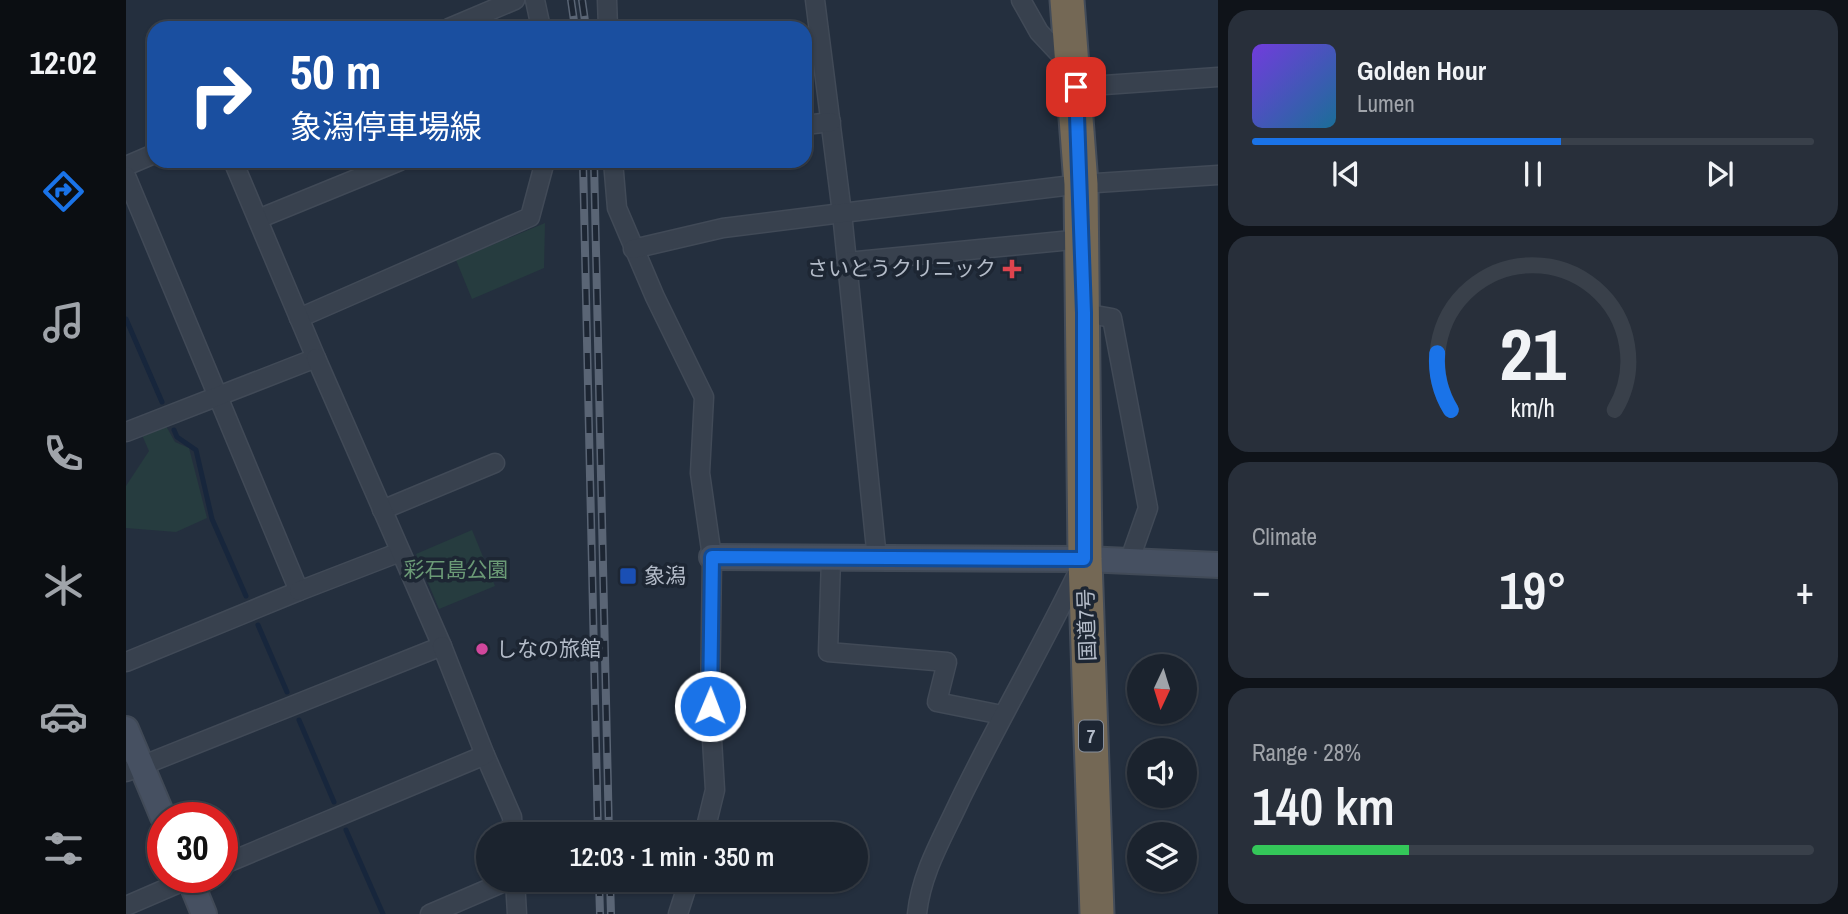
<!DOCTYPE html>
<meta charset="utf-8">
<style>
:root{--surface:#1b232e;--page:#282f3a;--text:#f1f3f6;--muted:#a0a4aa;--line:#39404a;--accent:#1a73e8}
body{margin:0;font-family:"Archivo Narrow","Noto Sans JP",sans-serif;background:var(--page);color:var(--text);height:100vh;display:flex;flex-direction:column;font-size:26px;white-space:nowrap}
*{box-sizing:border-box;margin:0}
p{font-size:23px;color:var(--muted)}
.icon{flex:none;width:38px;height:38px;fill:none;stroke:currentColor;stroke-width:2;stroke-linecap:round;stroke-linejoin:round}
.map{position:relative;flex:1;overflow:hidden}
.panel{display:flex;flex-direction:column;gap:10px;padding:10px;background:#0f1319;width:630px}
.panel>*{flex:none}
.guide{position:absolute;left:21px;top:21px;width:665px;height:147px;border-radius:21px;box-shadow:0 2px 5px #0004,0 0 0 2px var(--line);background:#1a4fa0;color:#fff;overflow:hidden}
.needle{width:46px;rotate:184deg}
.tools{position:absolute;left:1001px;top:654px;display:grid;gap:14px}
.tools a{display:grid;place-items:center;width:70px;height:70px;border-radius:50%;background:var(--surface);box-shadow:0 2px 5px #0004,0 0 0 2px var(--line);font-size:35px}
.speed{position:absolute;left:21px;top:802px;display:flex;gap:14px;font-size:35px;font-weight:700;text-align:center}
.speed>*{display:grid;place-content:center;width:91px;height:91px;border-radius:50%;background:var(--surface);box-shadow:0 2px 5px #0004,0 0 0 2px var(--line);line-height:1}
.speed .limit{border:10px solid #d22;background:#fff;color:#111}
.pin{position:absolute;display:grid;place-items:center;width:60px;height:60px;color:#fff;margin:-30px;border-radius:14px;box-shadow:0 4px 10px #0006}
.me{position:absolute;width:77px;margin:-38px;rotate:1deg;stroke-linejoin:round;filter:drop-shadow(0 0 5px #0008)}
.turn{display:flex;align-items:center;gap:24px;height:147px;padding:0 28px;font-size:32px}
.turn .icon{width:91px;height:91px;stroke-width:2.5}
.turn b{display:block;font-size:49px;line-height:60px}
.big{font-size:52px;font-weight:600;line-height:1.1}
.panel .tile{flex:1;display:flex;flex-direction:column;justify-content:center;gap:10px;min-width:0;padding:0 24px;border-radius:21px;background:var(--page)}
.panel .dial{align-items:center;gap:0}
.dial svg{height:182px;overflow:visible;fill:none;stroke:var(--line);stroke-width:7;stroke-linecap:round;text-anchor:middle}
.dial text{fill:var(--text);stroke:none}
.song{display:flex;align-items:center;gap:21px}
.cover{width:84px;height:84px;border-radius:10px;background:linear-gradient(135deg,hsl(260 70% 55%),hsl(200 70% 35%))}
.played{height:7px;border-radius:4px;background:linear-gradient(90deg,var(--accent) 55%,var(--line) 55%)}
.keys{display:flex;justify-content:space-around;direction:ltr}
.heat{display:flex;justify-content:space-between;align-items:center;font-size:38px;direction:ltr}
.charge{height:10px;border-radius:5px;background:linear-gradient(90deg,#34c759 28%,var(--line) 0)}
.trip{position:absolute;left:350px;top:822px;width:392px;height:70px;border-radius:35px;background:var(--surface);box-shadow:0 2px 5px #0004,0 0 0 2px var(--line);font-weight:600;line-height:70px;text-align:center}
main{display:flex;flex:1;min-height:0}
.tab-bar{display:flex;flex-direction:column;width:126px;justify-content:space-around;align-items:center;background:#0b0e12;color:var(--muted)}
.tab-bar .icon{width:49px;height:49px}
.tab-bar .current{color:var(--accent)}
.tab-bar b{font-size:32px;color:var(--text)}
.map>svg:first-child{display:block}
</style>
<main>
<nav class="tab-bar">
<b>12:02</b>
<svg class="icon current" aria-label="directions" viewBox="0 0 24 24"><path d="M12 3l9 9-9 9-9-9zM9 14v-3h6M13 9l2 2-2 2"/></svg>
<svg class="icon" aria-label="music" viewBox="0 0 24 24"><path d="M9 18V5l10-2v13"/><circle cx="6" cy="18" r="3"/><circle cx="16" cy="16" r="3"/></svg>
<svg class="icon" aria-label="phone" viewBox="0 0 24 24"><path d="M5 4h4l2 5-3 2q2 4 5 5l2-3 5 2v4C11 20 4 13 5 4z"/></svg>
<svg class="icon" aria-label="climate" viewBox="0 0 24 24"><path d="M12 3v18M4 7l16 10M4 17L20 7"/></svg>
<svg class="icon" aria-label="car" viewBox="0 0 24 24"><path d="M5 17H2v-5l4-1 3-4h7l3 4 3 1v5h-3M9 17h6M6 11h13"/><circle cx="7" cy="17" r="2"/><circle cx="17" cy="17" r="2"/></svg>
<svg class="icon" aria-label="filters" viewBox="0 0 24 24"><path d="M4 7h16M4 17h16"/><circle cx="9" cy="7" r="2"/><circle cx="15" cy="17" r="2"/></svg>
</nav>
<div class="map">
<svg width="1092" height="914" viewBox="0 0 1092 914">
<rect width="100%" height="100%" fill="#242f3e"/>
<g fill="#263c3f">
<path d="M419,223L418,268L346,299L330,260Z"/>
<path d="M40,426L49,442L63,448L81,518L50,532L0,528V486L23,451L16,435Z"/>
<path d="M346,530L369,586L313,609L290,554Z"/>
</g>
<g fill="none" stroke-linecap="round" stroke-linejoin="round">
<g stroke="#17263c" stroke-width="5">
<path d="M0,319L36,402"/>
<path d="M48,430L51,437L70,450L86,519L120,596"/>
<path d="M132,625L161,692"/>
<path d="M173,720L208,802"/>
<path d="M220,830L257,914"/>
</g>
<defs>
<g id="street">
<path d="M409,0L415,28"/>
<path d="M481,0L482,28"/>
<path d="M689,0L716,213L751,559"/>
<path d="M895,0L913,32L943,64"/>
<path d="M323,28L389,0"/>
<path d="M950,87L1092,77"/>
<path d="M679,125L705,122"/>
<path d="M487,161L491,208L529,297L578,397L574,473L586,557L584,706L589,790L578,835"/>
<path d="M0,166L28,154"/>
<path d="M0,176L173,591L0,662"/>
<path d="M132,219L274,161"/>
<path d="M507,249L597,228L716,213L955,184L1092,175"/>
<path d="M721,262L956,239"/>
<path d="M958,313L986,318L1022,508L1004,559"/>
<path d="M173,318L404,217L419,161"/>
<path d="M0,432L190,358L107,161"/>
<path d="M256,510L369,463"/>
<path d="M705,559L702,652L821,662L811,702L876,715"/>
<path d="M173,591L274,552"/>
<path d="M359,755L386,817L387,835"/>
<path d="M0,772L316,646L190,358"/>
<path d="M96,865L359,755L316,646"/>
<path d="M389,880L391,914"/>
<path d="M0,906L67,877"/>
<path d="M304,914L383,880"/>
<path d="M552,914L563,880"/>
<path d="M791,914C795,873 817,837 834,800C872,722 916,647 954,568"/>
</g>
<g id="secondary">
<path d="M586,557L959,559L1092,565"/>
<path d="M0,729L37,817"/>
<path d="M63,877L78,914"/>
</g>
<path id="highway" d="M941,0L955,184L959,559L971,914"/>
</defs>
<use href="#street" stroke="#414a57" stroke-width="21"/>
<use href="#secondary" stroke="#414a57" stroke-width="28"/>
<use href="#highway" stroke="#434c59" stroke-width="37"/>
<use href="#street" stroke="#38414e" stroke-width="18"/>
<use href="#secondary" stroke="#465061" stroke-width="24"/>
<use href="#highway" stroke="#746855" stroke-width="33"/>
<defs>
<g id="rail">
<path d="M445,0L449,28"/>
<path d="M456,0L460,28"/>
<path d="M457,161L472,835"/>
<path d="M468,161L483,835"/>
<path d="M473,880L474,914"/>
<path d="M484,880L485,914"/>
</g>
</defs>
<use href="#rail" stroke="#5a6575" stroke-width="8"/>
<use href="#rail" stroke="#1d2633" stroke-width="5" stroke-dasharray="16" stroke-linecap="butt"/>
</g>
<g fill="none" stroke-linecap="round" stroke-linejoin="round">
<defs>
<path id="route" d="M584,706L586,557L958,559V313L950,87"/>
</defs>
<use href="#route" stroke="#114b97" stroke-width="18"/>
<use href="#route" stroke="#1a73e8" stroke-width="12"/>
</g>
<path fill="#e0444e" stroke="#1d2633" stroke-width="2.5" d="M882.5 258.5h7v7h7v7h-7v7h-7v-7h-7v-7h7z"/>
<rect fill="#1a4fb4" stroke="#1d2633" stroke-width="2.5" x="493" y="567" width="18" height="18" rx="3.5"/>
<circle fill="#d1479c" stroke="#1d2633" stroke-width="2.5" cx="356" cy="649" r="7"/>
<g text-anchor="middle" stroke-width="7" stroke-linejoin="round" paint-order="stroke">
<rect fill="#1d2633" stroke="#878f9c" stroke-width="2" x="953" y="720.5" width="24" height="31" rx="5"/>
<g font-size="19" font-weight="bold" fill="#b4bcc9">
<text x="965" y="743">7</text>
</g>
<g font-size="21" fill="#b4bcc9" stroke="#1d2633" text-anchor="start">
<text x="870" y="276" text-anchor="end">さいとうクリニック</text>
<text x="518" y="583">象潟</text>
<text x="370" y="656">しなの旅館</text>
</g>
<g font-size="21" fill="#6b9a76" stroke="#1d2633">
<text x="330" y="577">彩石島公園</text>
</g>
<g font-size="21" fill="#b4bcc9" stroke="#1d2633">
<text transform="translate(961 625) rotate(-92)" y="7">国道7号</text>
</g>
</g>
</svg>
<div class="tools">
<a><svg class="needle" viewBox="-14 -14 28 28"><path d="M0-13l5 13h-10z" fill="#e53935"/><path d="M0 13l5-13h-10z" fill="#a0a4aa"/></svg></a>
<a><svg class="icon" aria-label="sound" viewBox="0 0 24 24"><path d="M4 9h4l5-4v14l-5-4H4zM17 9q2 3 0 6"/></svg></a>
<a><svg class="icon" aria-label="layers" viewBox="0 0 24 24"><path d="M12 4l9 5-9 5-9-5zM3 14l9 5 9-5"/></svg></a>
</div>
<div class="speed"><div class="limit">30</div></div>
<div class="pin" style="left:950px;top:87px;background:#d93025"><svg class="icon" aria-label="arrive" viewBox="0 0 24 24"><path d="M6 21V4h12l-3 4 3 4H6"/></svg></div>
<svg class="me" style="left:584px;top:706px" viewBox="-20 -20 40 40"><circle r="17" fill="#1a73e8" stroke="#fff" stroke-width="3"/><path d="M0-11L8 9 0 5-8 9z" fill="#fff"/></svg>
<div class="trip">12:03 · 1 min · 350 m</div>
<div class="guide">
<div class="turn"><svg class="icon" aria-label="right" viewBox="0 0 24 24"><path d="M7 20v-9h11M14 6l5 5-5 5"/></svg><div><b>50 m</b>象潟停車場線</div></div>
</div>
</div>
<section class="panel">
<div class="tile">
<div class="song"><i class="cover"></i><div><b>Golden Hour</b><p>Lumen</p></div></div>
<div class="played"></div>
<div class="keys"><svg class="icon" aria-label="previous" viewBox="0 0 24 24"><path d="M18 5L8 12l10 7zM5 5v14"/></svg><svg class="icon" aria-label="pause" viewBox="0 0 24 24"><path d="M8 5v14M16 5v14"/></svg><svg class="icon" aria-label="next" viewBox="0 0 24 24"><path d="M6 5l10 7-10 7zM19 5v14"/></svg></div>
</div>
<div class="tile dial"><svg viewBox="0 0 100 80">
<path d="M14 69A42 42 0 1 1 86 69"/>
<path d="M14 69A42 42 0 0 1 8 44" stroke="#1a73e8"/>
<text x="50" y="56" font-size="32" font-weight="700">21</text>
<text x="50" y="72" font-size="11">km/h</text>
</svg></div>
<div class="tile"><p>Climate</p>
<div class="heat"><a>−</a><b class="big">19°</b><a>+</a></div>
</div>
<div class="tile"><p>Range · 28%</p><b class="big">140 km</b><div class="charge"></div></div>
</section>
</main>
